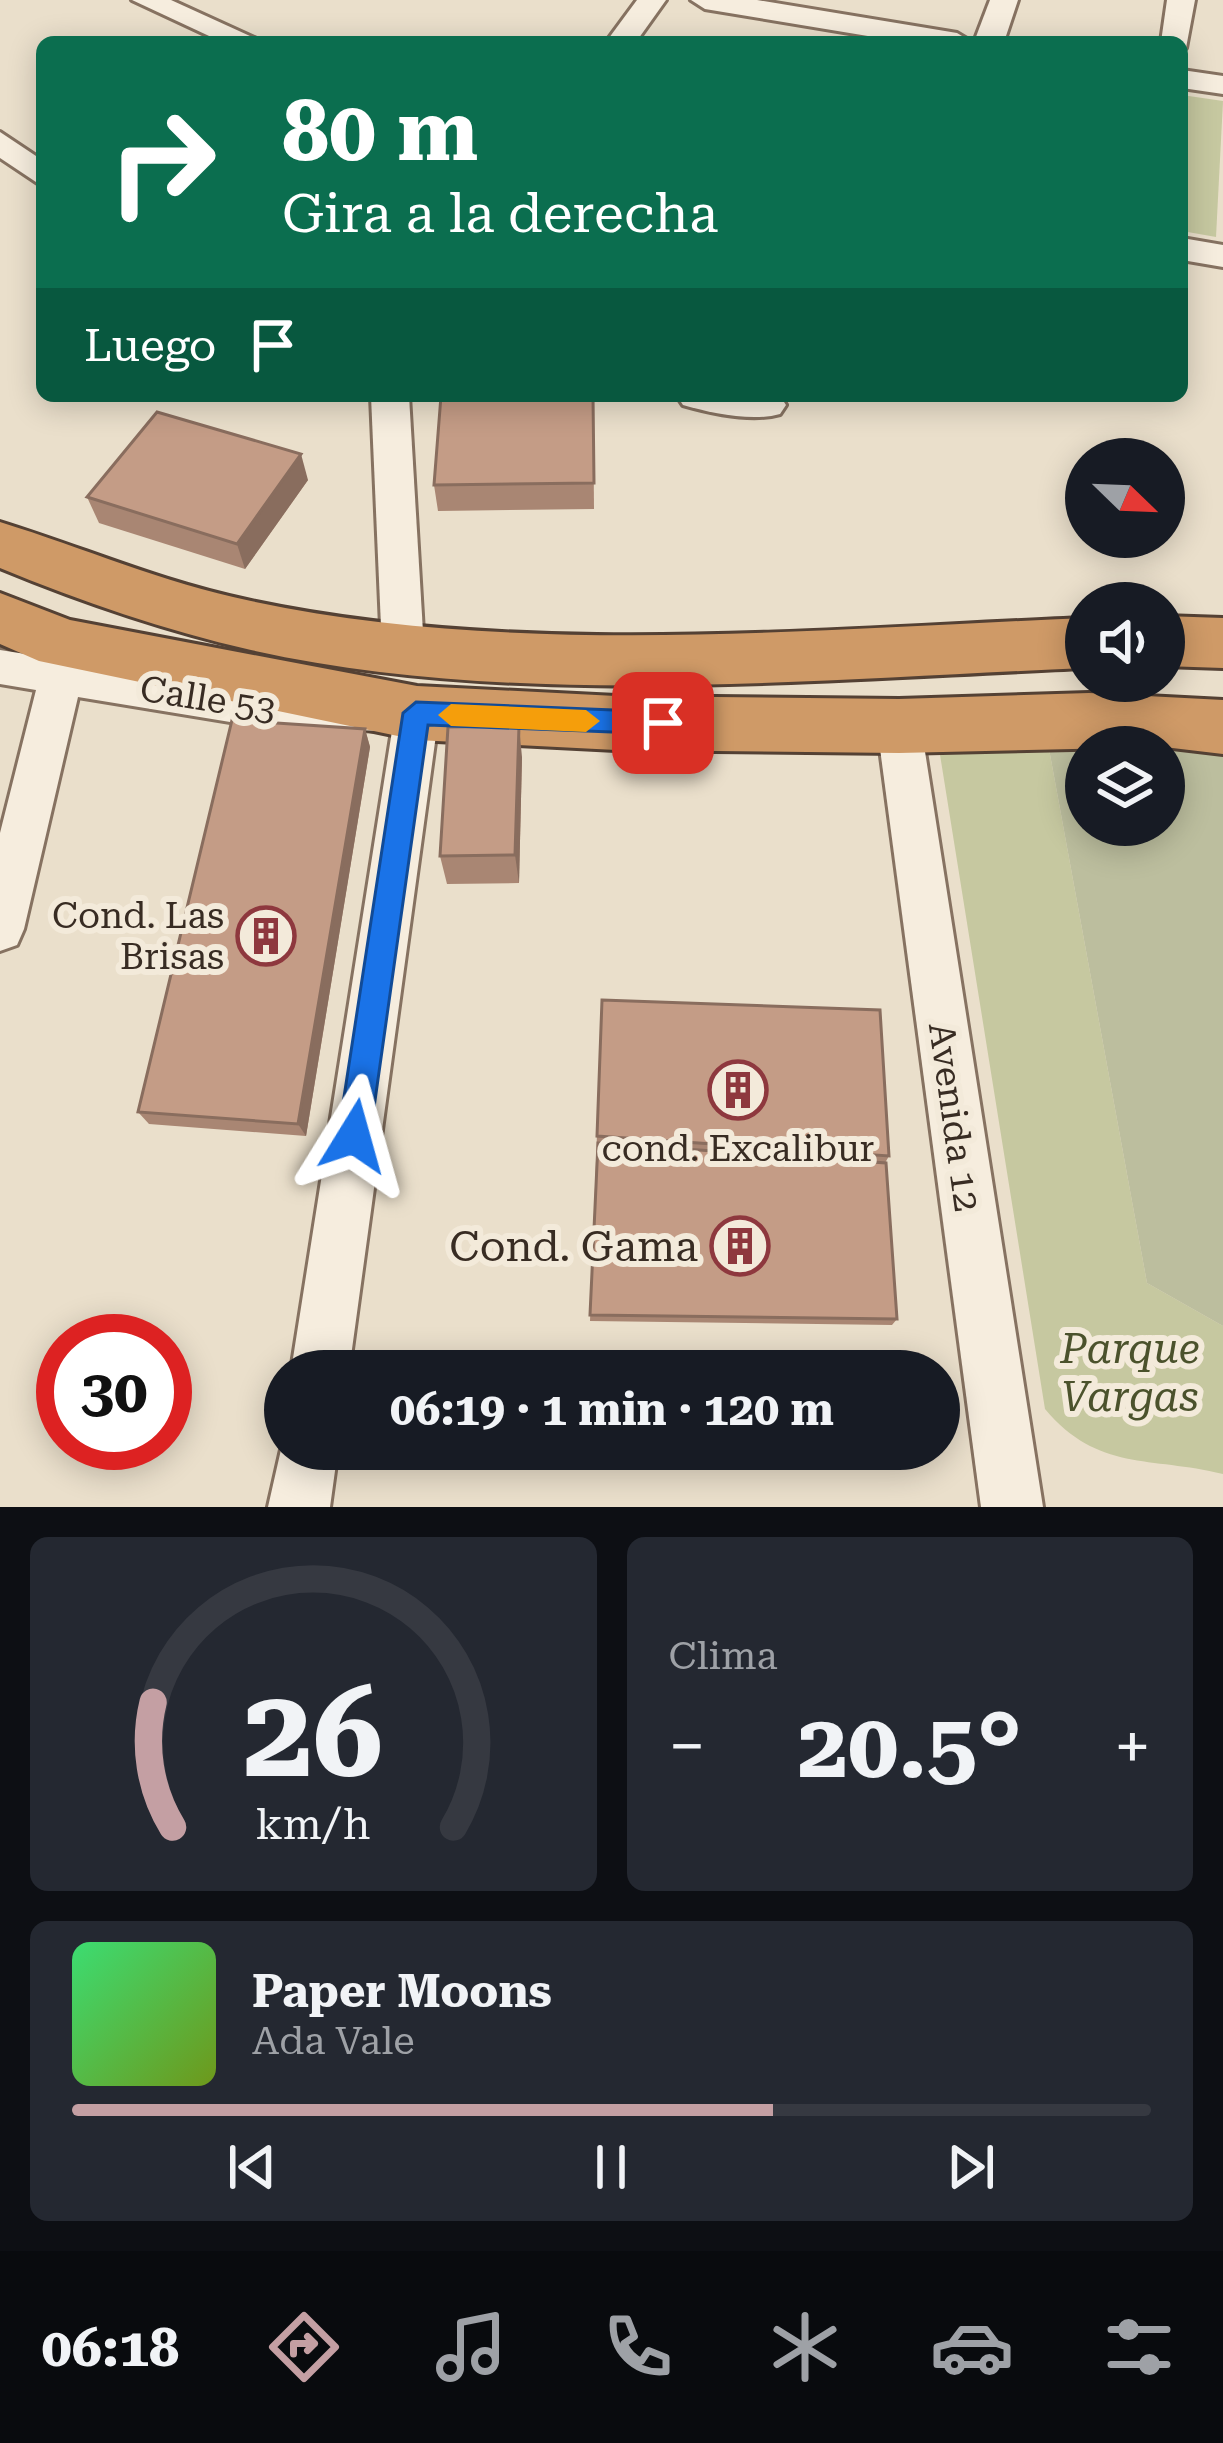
<!DOCTYPE html>
<html lang="es">
<meta charset="utf-8">
<style>
:root{--surface:#171b24;--page:#242831;--text:#f1f3f6;--muted:#9ea1a6;--line:#363941;--accent:#c49fa3}
body{margin:0;font-family:"Roboto Serif",serif;background:var(--page);color:var(--text);height:100vh;display:flex;flex-direction:column;font-size:45px;white-space:nowrap}
*{box-sizing:border-box;margin:0}
p{font-size:39px;color:var(--muted)}
.icon{flex:none;width:66px;height:66px;fill:none;stroke:currentColor;stroke-width:2;stroke-linecap:round;stroke-linejoin:round}
.map{position:relative;height:1507px;overflow:hidden}
.drawer{display:flex;flex-direction:column;gap:30px;padding:30px;background:#0d0f14;flex:1}
.drawer>*{flex:none}
.hud{position:absolute;left:36px;top:36px;width:1152px;height:366px;border-radius:18px;box-shadow:0 6px 30px #0003;background:#0b6e4f;color:#fff;overflow:hidden}
.needle{width:78px;rotate:113deg}
.fabs{position:absolute;left:1065px;top:438px;display:grid;gap:24px}
.fabs a{display:grid;place-items:center;width:120px;height:120px;border-radius:50%;background:var(--surface);box-shadow:0 6px 30px #0003;font-size:60px}
.speed{position:absolute;left:36px;top:1314px;display:flex;gap:24px;font-size:60px;font-weight:700;text-align:center}
.speed>*{display:grid;place-content:center;width:156px;height:156px;border-radius:50%;background:var(--surface);box-shadow:0 6px 30px #0003;line-height:1}
.speed .limit{border:18px solid #d22;background:#fff;color:#111}
.pin{position:absolute;display:grid;place-items:center;width:102px;height:102px;color:#fff;margin:-51px;border-radius:24px;box-shadow:0 6px 18px #0006}
.me{position:absolute;width:132px;margin:-66px;rotate:8deg;stroke-linejoin:round;filter:drop-shadow(0 0 9px #0008)}
.turn{display:flex;align-items:center;gap:42px;height:252px;padding:0 48px;font-size:54px}
.turn .icon{width:156px;height:156px;stroke-width:2.5}
.turn b{display:block;font-size:84px;line-height:102px}
.then{display:flex;align-items:center;height:114px;padding:0 48px;background:#0003;gap:24px;font-size:45px}
.big{font-size:90px;font-weight:700;line-height:1.1}
.drawer .tile{flex:1;display:flex;flex-direction:column;justify-content:center;gap:18px;min-width:0;padding:0 42px;border-radius:18px;background:var(--page)}
.drawer .dial{align-items:center;gap:0}
.dial svg{height:312px;overflow:visible;fill:none;stroke:var(--line);stroke-width:7;stroke-linecap:round;text-anchor:middle}
.dial text{fill:var(--text);stroke:none}
.song{display:flex;align-items:center;gap:36px}
.cover{width:144px;height:144px;border-radius:18px;background:linear-gradient(135deg,hsl(140 70% 55%),hsl(80 70% 35%))}
.played{height:12px;border-radius:6px;background:linear-gradient(90deg,var(--accent) 65%,var(--line) 65%)}
.keys{display:flex;justify-content:space-around;direction:ltr}
.heat{display:flex;justify-content:space-between;align-items:center;font-size:66px;direction:ltr}
.drawer .tiles{flex:1;display:grid;gap:30px;grid-template-columns:1fr 1fr}
.tile:last-child{grid-column:span 2}
.trip{position:absolute;left:264px;top:1350px;width:696px;height:120px;border-radius:60px;background:var(--surface);box-shadow:0 6px 30px #0003;font-weight:700;line-height:120px;text-align:center}
.tab-bar{display:flex;height:192px;justify-content:space-around;align-items:center;background:#090b0e;color:var(--muted)}
.tab-bar .icon{width:84px;height:84px}
.tab-bar .current{color:var(--accent)}
.tab-bar b{font-size:54px;color:var(--text)}
.map>svg:first-child{display:block}
</style>
<div class="map">
<svg width="1223" height="1507" viewBox="0 0 1223 1507">
<rect width="100%" height="100%" fill="#eadfcb"/>
<g fill="#c6c8a0">
<path d="M1182,95L1223,101L1216,237L1182,231Z"/>
<path d="M937,736L1047,738L1147,1283L1223,1326V1474C1150,1456 1098,1472 1045,1409Z"/>
</g>
<path fill="#bcbe9e" fill-rule="evenodd" d="M1047,738L1223,750V1326L1147,1283ZM1086,747H1164V825H1086Z"/>
<g fill="none" stroke-linecap="round" stroke-linejoin="round">
<defs>
<g id="minor">
<path d="M132,0H171L263,42H222Z"/>
<path d="M637,0H666L636,42H606Z"/>
<path d="M691,0H757L957,33L972,42H904L705,9Z"/>
<path d="M990,0H1018L1004,42H974Z"/>
<path d="M1167,0H1195L1186,48L1182,49V42H1161Z"/>
<path d="M1182,70L1223,76V94L1182,88Z"/>
<path d="M0,132L42,160V186L0,158Z"/>
<path d="M1182,238L1223,245V267L1182,260Z"/>
<path d="M371,396H409L424,649L418,661L403,666L388,661L382,649Z"/>
<path d="M677,396H780L786,405L780,414C752,422 711,413 683,405Z"/>
<path d="M0,650L267,692L417,695L433,700L439,713L349,1371H291L392,731L267,728L78,697L24,929L17,945L0,951V833L36,690L0,684Z"/>
<path d="M899,708L915,713L921,726L1043,1507H981L877,726L883,713Z"/>
<path d="M285,1432V1449H338L330,1507H268Z"/>
</g>
<g id="highway">
<path d="M0,522C87,549 160,582 251,601C518,658 815,629 1086,618V668C819,679 512,709 251,650C164,630 82,602 0,568Z"/>
<path d="M0,593L70,620L417,686L616,696L899,699L1089,693L1223,700V754L1164,747L899,753L616,750L417,740L39,661L0,644Z"/>
<path d="M1164,616L1223,618V668L1164,666Z"/>
</g>
</defs>
<use href="#minor" stroke="#867261" stroke-width="6"/>
<use href="#highway" stroke="#544134" stroke-width="6"/>
<use href="#minor" fill="#f6edde" fill-rule="evenodd"/>
<use href="#highway" fill="#cf9a67" fill-rule="evenodd"/>
</g>
<g fill="#a98673">
<path d="M593,396L594,509L438,511L434,485Z"/>
<path d="M308,480L245,569L99,523L87,497Z"/>
<path d="M365,729L370,747L306,1136L149,1124L138,1112Z"/>
<path d="M522,757L519,883L447,884L440,856Z"/>
<path d="M602,1000L889,1156L885,1163L897,1319L892,1325L590,1321Z"/>
</g>
<g fill="#896d5e">
<path d="M301,454L308,480L245,569L237,544Z"/>
<path d="M519,726L522,757L519,883L515,855Z"/>
<path d="M365,729L370,747L306,1136L298,1124Z"/>
</g>
<g fill="#c49c86" stroke="#896d5e" stroke-width="3">
<path d="M441,396H593L594,483L434,485Z"/>
<path d="M157,412L301,454L237,544L87,497Z"/>
<path d="M232,720L365,729L298,1124L138,1112Z"/>
<path d="M519,726L515,855L440,856L448,727Z"/>
<path d="M602,1000L880,1010L889,1156L597,1136Z"/>
<path d="M598,1143L886,1163L897,1319L590,1315Z"/>
</g>
<path fill="#1a73e8" stroke="#114b97" stroke-width="3" d="M416,702L663,712L677,723L663,734L428,725L370,1136L366,1147L354,1152L343,1147L338,1136L403,713Z"/>
<path fill="#f59e0b" d="M451,704L586,710L600,721L586,732L451,726L438,715Z"/>
<defs>
<symbol id="building-ring" viewBox="-11 -11 22 22"><circle r="9.5" fill="#f3eada" stroke="#8e383e" stroke-width="1.5"/><path d="M-4-6H4V6H1V3H-1V6H-4ZM-2.5-4.3h1.7v1.8h-1.7ZM.8-4.3h1.7v1.8H.8ZM-2.5-1h1.7V.8h-1.7ZM.8-1h1.7V.8H.8Z" fill="#8e383e"/></symbol>
</defs>
<g fill-rule="evenodd">
<use href="#building-ring" x="233" y="903" width="66" height="66"/>
<use href="#building-ring" x="705" y="1057" width="66" height="66"/>
<use href="#building-ring" x="707" y="1213" width="66" height="66"/>
</g>
<g text-anchor="middle" stroke-width="12" stroke-linejoin="round" paint-order="stroke">
<g font-size="36" fill="#382c23" stroke="#f3eada">
<text transform="translate(208 698) rotate(9)" y="13">Calle 53</text>
<text transform="translate(955 1117) rotate(82)" y="13">Avenida 12</text>
</g>
<g font-size="36" fill="#382c23" stroke="#f3eada" text-anchor="end">
<text x="224" y="928">Cond. Las<tspan x="224" dy="41">Brisas</tspan></text>
<text x="738" y="1161" text-anchor="middle">cond. Excalibur</text>
</g>
<g font-size="42" fill="#382c23" stroke="#f3eada" text-anchor="end">
<text x="698" y="1261">Cond. Gama</text>
</g>
<g font-size="42" font-style="italic" fill="#4b522c" stroke="#f3eada">
<text x="1130" y="1363">Parque<tspan x="1130" dy="48">Vargas</tspan></text>
</g>
</g>
</svg>
<div class="fabs">
<a><svg class="needle" viewBox="-14 -14 28 28"><path d="M0-13l5 13h-10z" fill="#e53935"/><path d="M0 13l5-13h-10z" fill="#9ea1a6"/></svg></a>
<a><svg class="icon" aria-label="sound" viewBox="0 0 24 24"><path d="M4 9h4l5-4v14l-5-4H4zM17 9q2 3 0 6"/></svg></a>
<a><svg class="icon" aria-label="layers" viewBox="0 0 24 24"><path d="M12 4l9 5-9 5-9-5zM3 14l9 5 9-5"/></svg></a>
</div>
<div class="speed"><div class="limit">30</div></div>
<div class="pin" style="left:663px;top:723px;background:#d93025"><svg class="icon" aria-label="arrive" viewBox="0 0 24 24"><path d="M6 21V4h12l-3 4 3 4H6"/></svg></div>
<svg class="me" style="left:354px;top:1136px" viewBox="-20 -20 40 40"><path d="M0-17L14 15 0 8-14 15z" fill="#1a73e8" stroke="#fff" stroke-width="4"/></svg>
<div class="trip">06:19 · 1 min · 120 m</div>
<div class="hud">
<div class="turn"><svg class="icon" aria-label="right" viewBox="0 0 24 24"><path d="M7 20v-9h11M14 6l5 5-5 5"/></svg><div><b>80 m</b>Gira a la derecha</div></div>
<div class="then">Luego<svg class="icon" aria-label="arrive" viewBox="0 0 24 24"><path d="M6 21V4h12l-3 4 3 4H6"/></svg></div>
</div>
</div>
<section class="drawer">
<div class="tiles">
<div class="tile dial"><svg viewBox="0 0 100 80">
<path d="M14 69A42 42 0 1 1 86 69"/>
<path d="M14 69A42 42 0 0 1 9 37" stroke="#c49fa3"/>
<text x="50" y="56" font-size="32" font-weight="700">26</text>
<text x="50" y="72" font-size="11">km/h</text>
</svg></div>
<div class="tile"><p>Clima</p>
<div class="heat"><a>−</a><b class="big">20.5°</b><a>+</a></div>
</div>
<div class="tile">
<div class="song"><i class="cover"></i><div><b>Paper Moons</b><p>Ada Vale</p></div></div>
<div class="played"></div>
<div class="keys"><svg class="icon" aria-label="previous" viewBox="0 0 24 24"><path d="M18 5L8 12l10 7zM5 5v14"/></svg><svg class="icon" aria-label="pause" viewBox="0 0 24 24"><path d="M8 5v14M16 5v14"/></svg><svg class="icon" aria-label="next" viewBox="0 0 24 24"><path d="M6 5l10 7-10 7zM19 5v14"/></svg></div>
</div>
</div>
</section>
<nav class="tab-bar">
<b>06:18</b>
<svg class="icon current" aria-label="directions" viewBox="0 0 24 24"><path d="M12 3l9 9-9 9-9-9zM9 14v-3h6M13 9l2 2-2 2"/></svg>
<svg class="icon" aria-label="music" viewBox="0 0 24 24"><path d="M9 18V5l10-2v13"/><circle cx="6" cy="18" r="3"/><circle cx="16" cy="16" r="3"/></svg>
<svg class="icon" aria-label="phone" viewBox="0 0 24 24"><path d="M5 4h4l2 5-3 2q2 4 5 5l2-3 5 2v4C11 20 4 13 5 4z"/></svg>
<svg class="icon" aria-label="climate" viewBox="0 0 24 24"><path d="M12 3v18M4 7l16 10M4 17L20 7"/></svg>
<svg class="icon" aria-label="car" viewBox="0 0 24 24"><path d="M5 17H2v-5l4-1 3-4h7l3 4 3 1v5h-3M9 17h6M6 11h13"/><circle cx="7" cy="17" r="2"/><circle cx="17" cy="17" r="2"/></svg>
<svg class="icon" aria-label="filters" viewBox="0 0 24 24"><path d="M4 7h16M4 17h16"/><circle cx="9" cy="7" r="2"/><circle cx="15" cy="17" r="2"/></svg>
</nav>
